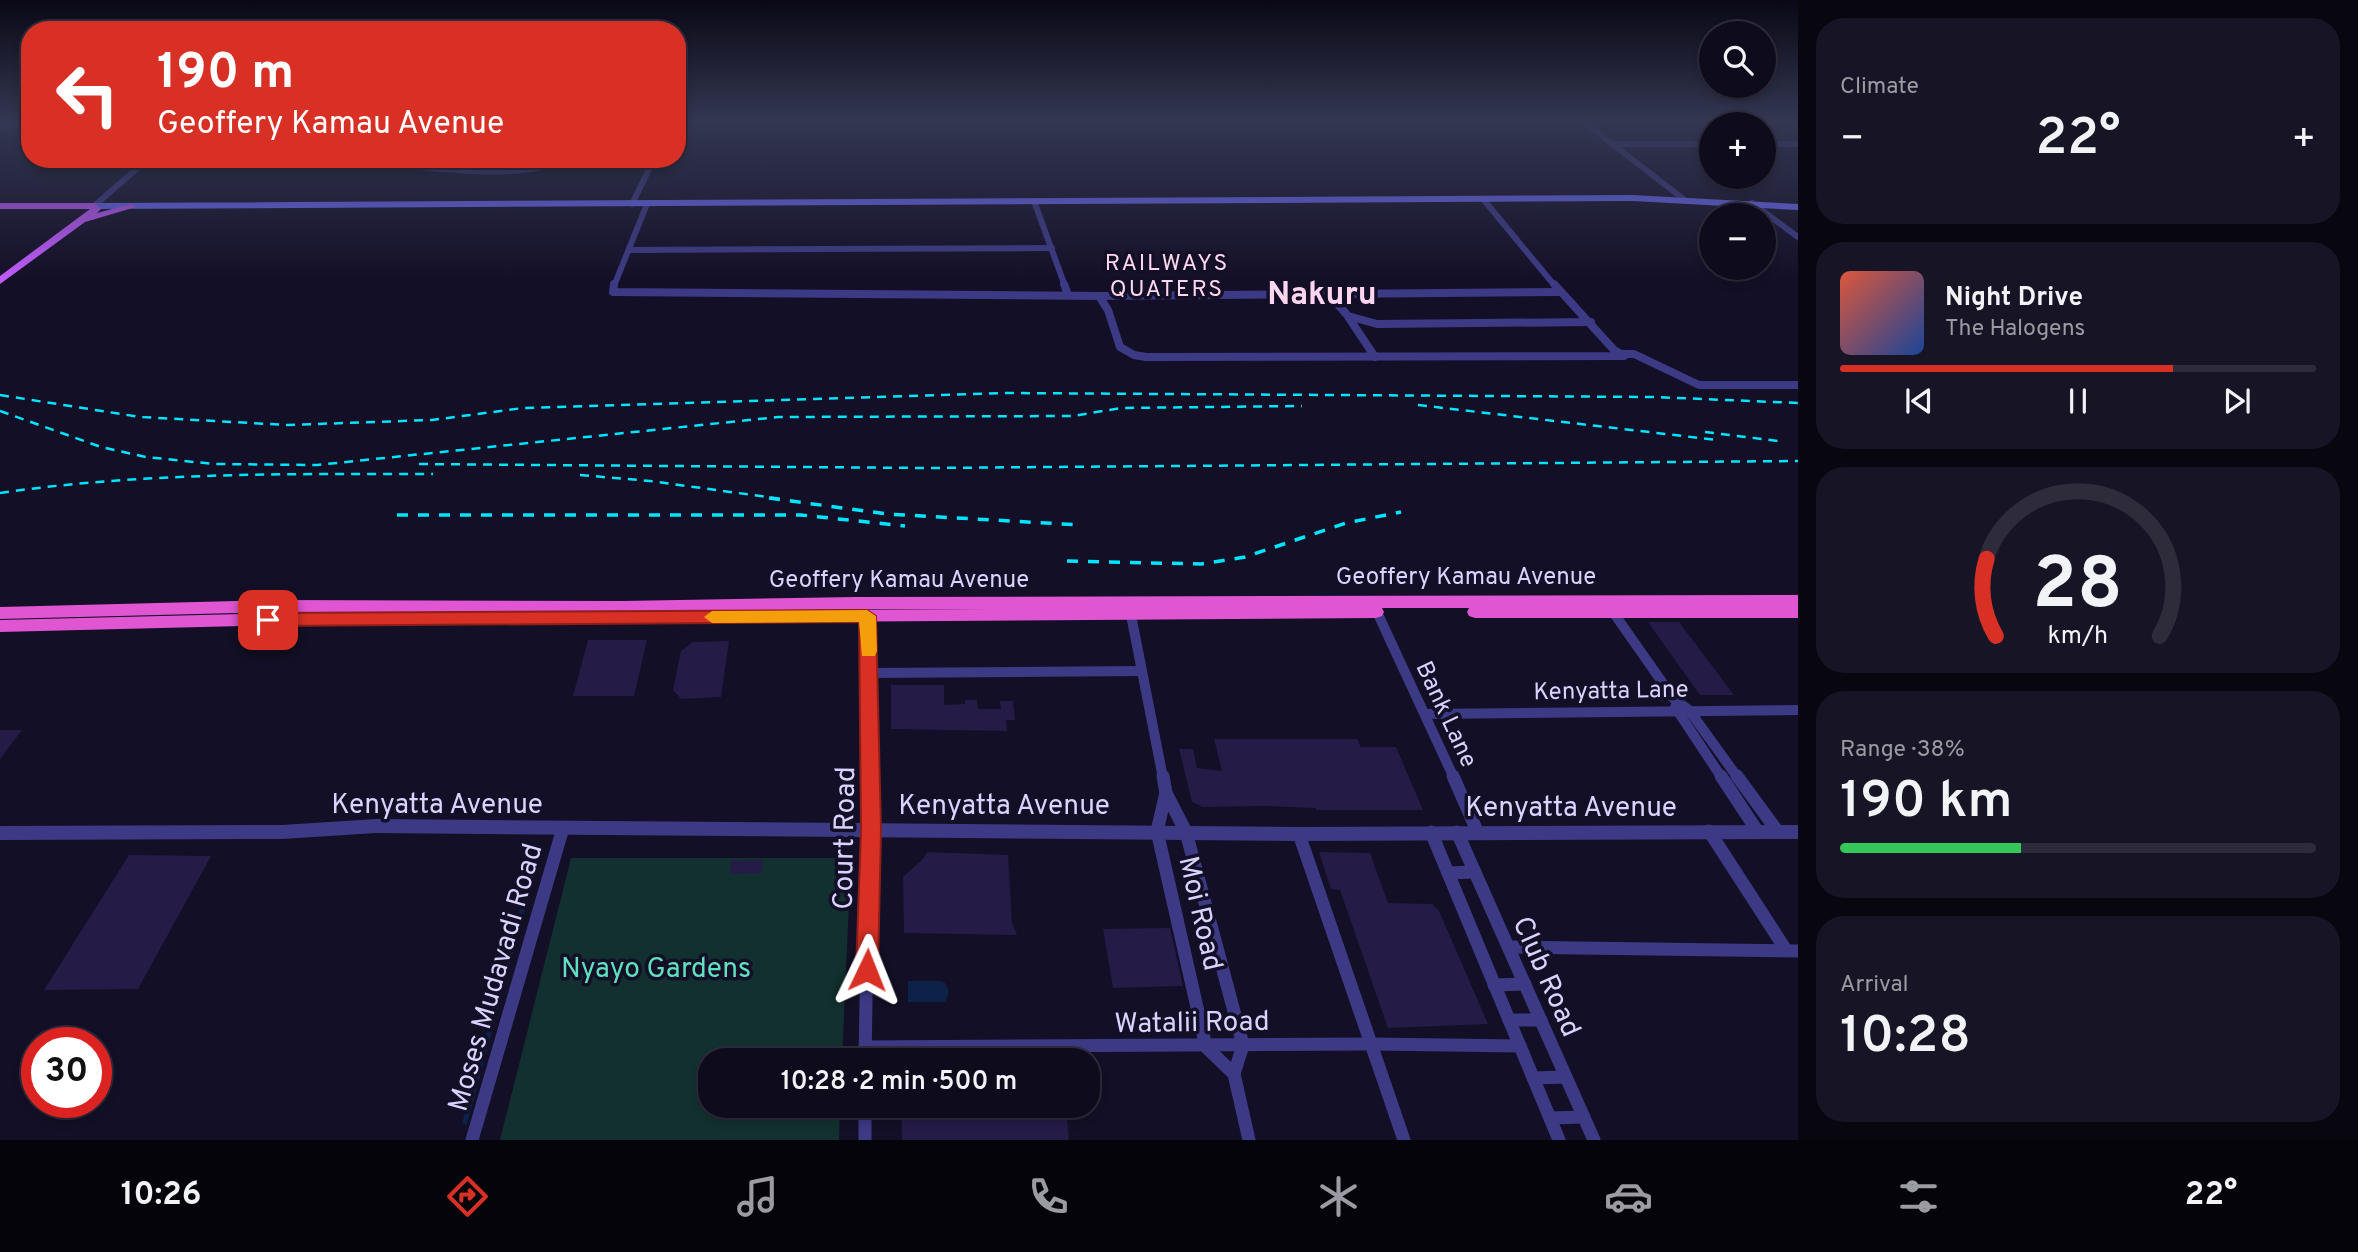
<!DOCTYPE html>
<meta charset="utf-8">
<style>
:root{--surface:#0e0b1c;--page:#171425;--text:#f1f3f6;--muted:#9b9ba3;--line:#2e2b3b;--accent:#d93025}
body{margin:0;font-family:Overpass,sans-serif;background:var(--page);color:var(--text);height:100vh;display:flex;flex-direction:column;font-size:26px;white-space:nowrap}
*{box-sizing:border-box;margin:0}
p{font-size:23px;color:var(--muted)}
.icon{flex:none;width:38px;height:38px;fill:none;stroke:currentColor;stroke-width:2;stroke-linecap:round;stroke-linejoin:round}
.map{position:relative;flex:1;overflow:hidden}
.side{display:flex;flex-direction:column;gap:18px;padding:18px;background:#08060f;width:560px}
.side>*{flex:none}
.top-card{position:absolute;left:21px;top:21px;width:665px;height:147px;border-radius:28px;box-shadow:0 4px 10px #0003,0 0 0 2px var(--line);background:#d93025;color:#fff;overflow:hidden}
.buttons{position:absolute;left:1699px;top:21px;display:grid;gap:14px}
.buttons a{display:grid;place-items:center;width:77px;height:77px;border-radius:50%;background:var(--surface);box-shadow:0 4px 10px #0003,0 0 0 2px var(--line);font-size:35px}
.speed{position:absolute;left:21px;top:1027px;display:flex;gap:14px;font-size:35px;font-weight:700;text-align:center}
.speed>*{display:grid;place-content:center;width:91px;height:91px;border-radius:50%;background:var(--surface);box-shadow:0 4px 10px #0003,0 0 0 2px var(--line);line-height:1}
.speed .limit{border:10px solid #d22;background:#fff;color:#111}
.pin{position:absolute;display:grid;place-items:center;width:60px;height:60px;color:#fff;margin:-30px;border-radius:14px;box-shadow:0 4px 10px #0006}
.me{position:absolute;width:77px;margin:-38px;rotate:2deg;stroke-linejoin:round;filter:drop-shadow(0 0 5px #0008)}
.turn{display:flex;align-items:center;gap:24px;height:147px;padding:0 21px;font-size:32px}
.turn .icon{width:91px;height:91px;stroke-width:2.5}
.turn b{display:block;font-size:49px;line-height:60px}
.big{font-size:52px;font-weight:600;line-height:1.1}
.side .widget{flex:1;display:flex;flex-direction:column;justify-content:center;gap:10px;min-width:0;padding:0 24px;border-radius:28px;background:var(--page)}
.side .dial{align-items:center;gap:0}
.dial svg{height:182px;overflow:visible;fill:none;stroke:var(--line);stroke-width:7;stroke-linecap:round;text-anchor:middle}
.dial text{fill:var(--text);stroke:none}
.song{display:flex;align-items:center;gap:21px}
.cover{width:84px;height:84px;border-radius:10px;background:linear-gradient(135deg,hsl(10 70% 55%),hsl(220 70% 35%))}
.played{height:7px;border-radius:4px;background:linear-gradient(90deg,var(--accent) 70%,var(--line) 70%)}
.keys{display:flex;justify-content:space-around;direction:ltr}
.heat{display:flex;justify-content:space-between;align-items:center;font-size:38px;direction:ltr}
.charge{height:10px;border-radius:5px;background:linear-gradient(90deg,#34c759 38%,var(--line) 0)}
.trip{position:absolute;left:698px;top:1048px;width:402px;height:70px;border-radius:28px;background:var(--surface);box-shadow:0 4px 10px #0003,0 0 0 2px var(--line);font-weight:600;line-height:70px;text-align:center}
.dock{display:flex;height:112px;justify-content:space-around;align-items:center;background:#06040b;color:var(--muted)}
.dock .icon{width:49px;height:49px}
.dock .selected{color:var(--accent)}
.dock b{font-size:32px;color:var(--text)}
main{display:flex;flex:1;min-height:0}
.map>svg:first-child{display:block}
</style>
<main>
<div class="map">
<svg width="1798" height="1140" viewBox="0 0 1798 1140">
<rect width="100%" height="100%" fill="#130f26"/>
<path fill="#12302f" d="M571,858H851L842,1060H710V1106H840L839,1140H500Z"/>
<path fill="#0c2248" d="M941,981L945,983L949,991L945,1002H908V981Z"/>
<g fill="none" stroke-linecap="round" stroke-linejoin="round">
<path stroke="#0c2248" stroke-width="5" d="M465,1122L525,900"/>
</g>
<g fill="#241b47">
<path d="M1648,622H1679L1734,695H1700Z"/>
<path d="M588,640H647L634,696H573Z"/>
<path d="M729,641L721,697L681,699L673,690L681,651L693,642Z"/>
<path d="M891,685H944V705L965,704V700H977L978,709H1001L1000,701H1013L1015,720H1006L1007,731L891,729Z"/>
<path d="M0,730H22L0,759Z"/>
<path d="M1214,739H1357L1361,747H1396L1423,810H1316V808L1265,806L1203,807L1192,802L1179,749H1193L1197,768L1222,771Z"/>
<path d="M927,852L1008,855L1012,923L1017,935L904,933L903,877L924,858Z"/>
<path d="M1319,852L1370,853L1388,903L1432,904L1439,911L1488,1024L1388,1028L1340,890L1331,889Z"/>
<path d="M129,855L211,856L138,989L44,990Z"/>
<path d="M763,860L762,873L730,874V861Z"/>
<path d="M1170,928L1183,986L1113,988L1103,929Z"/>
<path d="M901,1106H981L982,1113L1031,1117V1106H1066L1069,1140H902Z"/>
</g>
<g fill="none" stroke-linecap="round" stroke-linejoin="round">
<g stroke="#3d3a85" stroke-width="6">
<path d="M1584,122L1686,201"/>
<path d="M0,129L19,122"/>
<path d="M1615,144H1712"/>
<path d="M1764,144H1798"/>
<path d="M401,166C458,169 516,180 570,159"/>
<path d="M1483,199L1555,286"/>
<path d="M1034,201L1065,286"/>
<path d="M1752,203L1798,237"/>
<path d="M632,204L654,159"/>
<path d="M94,206L148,159"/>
<path d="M630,250L1052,248"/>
<path d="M614,286L647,204"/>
</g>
<g stroke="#3d3a85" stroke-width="8">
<path d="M614,284L613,292L1099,296L1108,310L1120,347L1134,355L1146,357L1624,356L1614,350L1554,284"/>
<path d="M1064,284L1068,295"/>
<path d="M1327,292L1348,316L1377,324L1591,322"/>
<path d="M1099,296L1560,292"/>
<path d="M1349,318L1375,357"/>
<path d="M1620,354H1634L1699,385H1798"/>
</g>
<g stroke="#3d3a85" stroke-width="10">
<path d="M1377,612L1454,778"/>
<path d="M1613,612L1674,699L1689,710L1738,778"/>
<path d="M1131,615L1163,778"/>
<path d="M867,616L870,778"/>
<path d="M869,673L1141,671"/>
<path d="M1675,707L1722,778"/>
<path d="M1425,714L1798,710"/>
</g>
<g stroke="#3d3a85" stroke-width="13">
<path d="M1163,776L1166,793L1186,832L1243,1045L1234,1074L1249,1140"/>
<path d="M1453,776L1478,833"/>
<path d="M1721,776L1758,832"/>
<path d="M1737,776L1778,832"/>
<path d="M1166,793L1157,831L1206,1047L1234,1074"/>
<path d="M1709,831L1786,950"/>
<path d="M1431,832L1559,1140"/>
<path d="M1457,832L1594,1140"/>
<path d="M1299,834L1404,1140"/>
<path d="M1448,873L1475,872"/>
<path d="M1509,947L1798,951"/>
<path d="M1494,985L1525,984"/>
<path d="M1509,1020H1541"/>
<path d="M865,1047L1373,1044L1520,1046"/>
<path d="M865,1060L870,776"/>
<path d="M1533,1078L1566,1077"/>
<path d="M865,1106V1140"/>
<path d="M1550,1118L1584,1117"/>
<path d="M472,1140L563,828"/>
</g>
<path fill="#3d3a85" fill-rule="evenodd" d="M376,819L1299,827L1798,825V839L1299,841L376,833L282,839L0,840V826L282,825Z"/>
<path fill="#6f6bff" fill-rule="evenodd" d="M1633,195L1798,204V210L1633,201L94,209L90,206L94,203Z"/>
<path fill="#c25bff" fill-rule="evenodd" d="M0,203H94L101,209L97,213L131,204L136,207L85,222L0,284V276L90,209H0Z"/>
<path fill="#e055d1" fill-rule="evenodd" d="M1798,595V618H1475L1469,616L1467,612L1469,608H1382L1384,612L1382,616L1376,618L673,623L667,621L665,617L669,612L591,613L596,618L594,622L588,624L242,626L0,632V620L242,614L469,613L271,612L0,619V607L271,600L622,601L856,597ZM856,609H989L793,610Z"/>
<g stroke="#00e5ff" stroke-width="2.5" stroke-dasharray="9 7" stroke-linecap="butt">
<path d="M0,395L140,417L287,425L432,420L523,408L1007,393L1654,397L1798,403"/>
<path d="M1418,405L1717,440"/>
<path d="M0,411L101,447L146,457L214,464L317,465L778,417L1073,416L1121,408L1302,406"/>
<path d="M1705,432L1778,441"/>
<path d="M419,464L926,468L1798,461"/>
<path d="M580,475L650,481L782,499"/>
<path d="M0,493C144,472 288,474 433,474"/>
</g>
<g stroke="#00e5ff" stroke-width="3.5" stroke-dasharray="11 10" stroke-linecap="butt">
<path d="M769,498L887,514L1081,525"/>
<path d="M397,515H801L905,526"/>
<path d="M1067,561L1201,564L1245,557L1346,523L1401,512"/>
</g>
</g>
<linearGradient id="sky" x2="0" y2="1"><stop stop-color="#0a0815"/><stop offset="0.43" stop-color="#333752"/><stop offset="1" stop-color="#333752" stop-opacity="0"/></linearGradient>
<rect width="1798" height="282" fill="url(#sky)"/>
<path fill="#d93025" stroke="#8d1f18" stroke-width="2" d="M867,610L876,616L881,830L878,970L875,978L867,981L859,978L856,970L861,830L859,622L268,626L260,620L268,613Z"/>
<path fill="#f59e0b" d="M867,610L876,616L877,651L875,656H862L859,622L712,623L704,617L712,611Z"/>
<g text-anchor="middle" stroke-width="7" stroke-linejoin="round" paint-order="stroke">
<g font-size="23" letter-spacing="2" fill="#ffd6f0" stroke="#130f26">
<text x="1167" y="270">RAILWAYS<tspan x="1167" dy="26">QUATERS</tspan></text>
</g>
<g font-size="24" fill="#d9d4ff" stroke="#130f26">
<text x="1466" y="584">Geoffery Kamau Avenue</text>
<text x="899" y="587">Geoffery Kamau Avenue</text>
<text transform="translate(1611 690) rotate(-1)" y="8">Kenyatta Lane</text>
<text transform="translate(1447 714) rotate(65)" y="8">Bank Lane</text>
</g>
<g font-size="28" fill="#d9d4ff" stroke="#130f26">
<text x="437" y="813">Kenyatta Avenue</text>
<text x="1004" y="814">Kenyatta Avenue</text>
<text x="1571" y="816">Kenyatta Avenue</text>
<text transform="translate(843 838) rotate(-89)" y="10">Court Road</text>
<text transform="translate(1202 913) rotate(77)" y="10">Moi Road</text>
<text transform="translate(1548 976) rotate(66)" y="10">Club Road</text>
<text transform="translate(494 977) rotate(-74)" y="10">Moses Mudavadi Road</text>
<text transform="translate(1192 1021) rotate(-1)" y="10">Watalii Road</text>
</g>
<g font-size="28" fill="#5fe0c0" stroke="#130f26">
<text x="656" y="977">Nyayo Gardens</text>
</g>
<g font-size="32" font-weight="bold" fill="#ffd6f0" stroke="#130f26">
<text x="1322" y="304">Nakuru</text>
</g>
</g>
</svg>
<div class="buttons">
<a><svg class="icon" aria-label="search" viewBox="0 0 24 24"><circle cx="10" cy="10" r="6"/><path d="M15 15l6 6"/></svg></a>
<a>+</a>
<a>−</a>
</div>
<div class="speed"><div class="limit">30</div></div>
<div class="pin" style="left:268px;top:620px;background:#d93025"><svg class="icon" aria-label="arrive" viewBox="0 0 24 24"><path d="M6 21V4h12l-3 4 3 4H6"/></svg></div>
<svg class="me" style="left:867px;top:970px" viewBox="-20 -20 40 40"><path d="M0-17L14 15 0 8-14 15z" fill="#d93025" stroke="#fff" stroke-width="4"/></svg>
<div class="trip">10:28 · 2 min · 500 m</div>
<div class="top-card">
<div class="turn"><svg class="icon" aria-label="left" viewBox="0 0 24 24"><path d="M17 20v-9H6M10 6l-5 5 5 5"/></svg><div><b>190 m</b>Geoffery Kamau Avenue</div></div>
</div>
</div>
<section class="side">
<div class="widget"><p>Climate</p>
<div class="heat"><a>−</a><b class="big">22°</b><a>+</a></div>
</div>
<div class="widget">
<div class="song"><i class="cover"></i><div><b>Night Drive</b><p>The Halogens</p></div></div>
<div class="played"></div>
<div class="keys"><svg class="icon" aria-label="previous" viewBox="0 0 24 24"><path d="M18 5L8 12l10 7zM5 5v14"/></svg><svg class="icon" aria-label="pause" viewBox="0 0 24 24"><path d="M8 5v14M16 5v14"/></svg><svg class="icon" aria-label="next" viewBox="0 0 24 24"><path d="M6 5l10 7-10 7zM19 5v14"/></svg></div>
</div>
<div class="widget dial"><svg viewBox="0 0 100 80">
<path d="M14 69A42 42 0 1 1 86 69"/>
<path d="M14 69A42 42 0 0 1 10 35" stroke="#d93025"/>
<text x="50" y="56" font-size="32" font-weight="700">28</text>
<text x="50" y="72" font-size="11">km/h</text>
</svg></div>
<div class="widget"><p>Range · 38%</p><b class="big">190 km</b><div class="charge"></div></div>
<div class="widget"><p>Arrival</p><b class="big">10:28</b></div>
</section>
</main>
<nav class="dock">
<b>10:26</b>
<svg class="icon selected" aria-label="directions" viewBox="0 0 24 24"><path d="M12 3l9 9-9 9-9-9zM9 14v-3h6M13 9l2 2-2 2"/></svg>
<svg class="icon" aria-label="music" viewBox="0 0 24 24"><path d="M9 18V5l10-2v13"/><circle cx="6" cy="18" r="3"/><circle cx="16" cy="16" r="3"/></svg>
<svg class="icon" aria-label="phone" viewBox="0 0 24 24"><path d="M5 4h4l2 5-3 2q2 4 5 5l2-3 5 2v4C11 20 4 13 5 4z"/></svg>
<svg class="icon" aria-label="climate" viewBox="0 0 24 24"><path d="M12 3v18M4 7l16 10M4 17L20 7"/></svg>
<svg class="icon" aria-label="car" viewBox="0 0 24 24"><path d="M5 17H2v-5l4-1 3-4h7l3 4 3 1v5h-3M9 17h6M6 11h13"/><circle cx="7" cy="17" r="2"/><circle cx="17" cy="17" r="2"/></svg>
<svg class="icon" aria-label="filters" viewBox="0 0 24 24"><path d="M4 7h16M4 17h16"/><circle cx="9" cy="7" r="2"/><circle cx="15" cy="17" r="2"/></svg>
<b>22°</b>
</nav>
